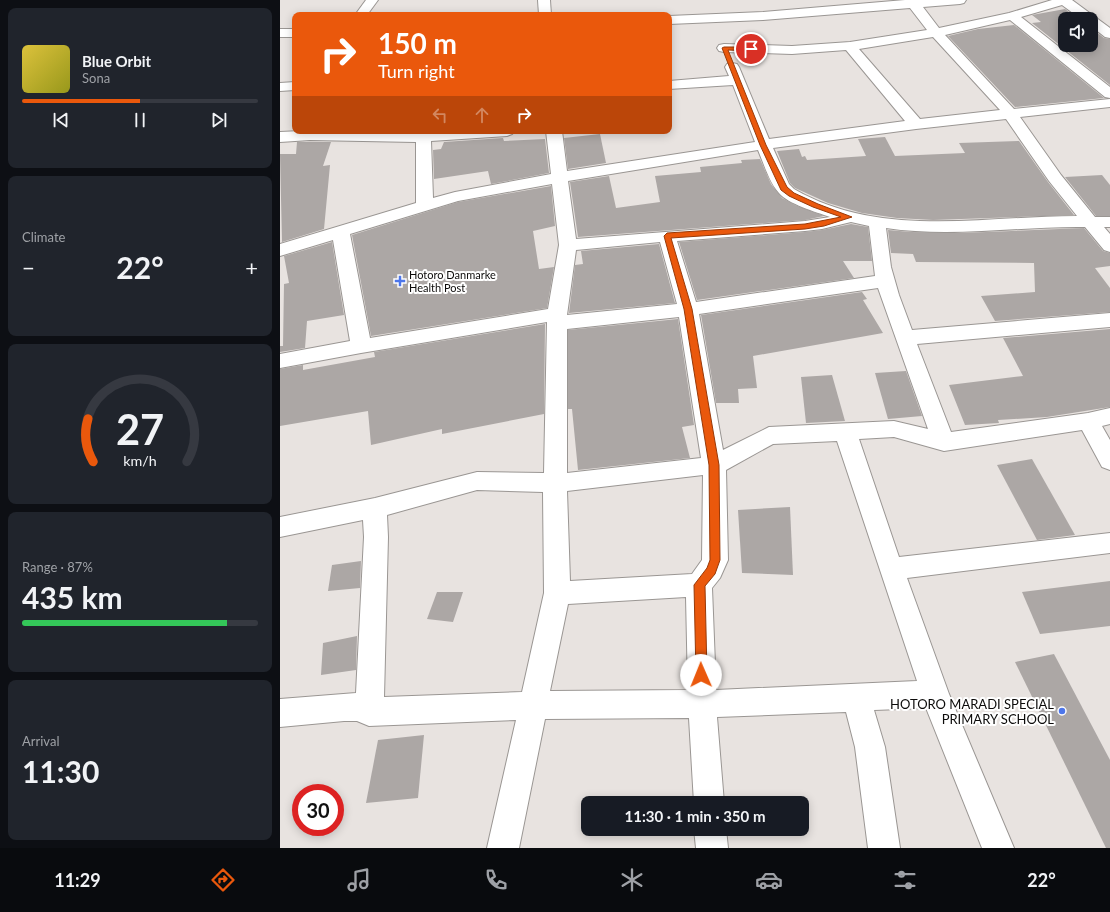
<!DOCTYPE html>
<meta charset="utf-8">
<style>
:root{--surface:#171b24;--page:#20242c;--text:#f1f3f6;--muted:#9ea1a6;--line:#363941;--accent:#ea580c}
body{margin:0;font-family:Lato,sans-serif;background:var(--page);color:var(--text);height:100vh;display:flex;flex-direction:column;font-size:15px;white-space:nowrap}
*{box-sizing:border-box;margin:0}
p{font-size:13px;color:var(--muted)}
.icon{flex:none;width:22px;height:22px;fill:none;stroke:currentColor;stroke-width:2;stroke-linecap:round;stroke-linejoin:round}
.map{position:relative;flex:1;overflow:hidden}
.drawer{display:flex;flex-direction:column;gap:8px;padding:8px;background:#0d0f14;width:280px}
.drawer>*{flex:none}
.guide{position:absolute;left:12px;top:12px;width:380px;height:122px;border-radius:8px;box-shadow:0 2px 10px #0003;background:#ea580c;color:#fff;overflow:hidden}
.buttons{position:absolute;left:778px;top:12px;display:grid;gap:8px}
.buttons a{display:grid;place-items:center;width:40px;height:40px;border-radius:8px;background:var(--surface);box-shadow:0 2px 10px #0003;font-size:20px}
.speed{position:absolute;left:12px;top:784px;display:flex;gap:8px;font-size:20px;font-weight:700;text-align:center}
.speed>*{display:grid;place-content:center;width:52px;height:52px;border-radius:50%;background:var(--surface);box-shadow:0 2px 10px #0003;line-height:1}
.speed .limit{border:6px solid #d22;background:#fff;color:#111}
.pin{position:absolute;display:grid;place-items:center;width:34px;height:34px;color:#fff;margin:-17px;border:2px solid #fff;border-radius:50%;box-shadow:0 1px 4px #0007}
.me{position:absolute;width:44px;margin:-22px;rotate:359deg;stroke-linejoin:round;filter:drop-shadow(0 0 3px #0008)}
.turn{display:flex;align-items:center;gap:14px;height:84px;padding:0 20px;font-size:18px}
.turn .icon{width:52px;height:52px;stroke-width:2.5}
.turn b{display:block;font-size:28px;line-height:34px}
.lanes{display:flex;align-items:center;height:38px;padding:0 20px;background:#0003;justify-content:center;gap:20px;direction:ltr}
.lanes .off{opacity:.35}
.big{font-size:30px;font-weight:700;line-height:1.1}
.drawer .widget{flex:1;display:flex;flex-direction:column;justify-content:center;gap:6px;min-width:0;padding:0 14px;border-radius:8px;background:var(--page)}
.drawer .dial{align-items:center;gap:0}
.dial svg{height:104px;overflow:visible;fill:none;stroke:var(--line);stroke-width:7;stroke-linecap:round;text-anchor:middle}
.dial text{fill:var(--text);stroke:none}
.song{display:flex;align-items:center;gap:12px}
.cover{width:48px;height:48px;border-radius:6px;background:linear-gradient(135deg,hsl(50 70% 55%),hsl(60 70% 35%))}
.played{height:4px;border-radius:2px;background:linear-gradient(90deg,var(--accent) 50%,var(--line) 50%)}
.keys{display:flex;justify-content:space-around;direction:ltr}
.heat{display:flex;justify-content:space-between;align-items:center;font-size:22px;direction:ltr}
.charge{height:6px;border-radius:3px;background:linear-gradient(90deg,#34c759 87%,var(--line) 0)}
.trip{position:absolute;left:301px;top:796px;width:228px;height:40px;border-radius:8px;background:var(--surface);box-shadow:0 2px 10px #0003;font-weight:700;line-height:40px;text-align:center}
.menu{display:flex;height:64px;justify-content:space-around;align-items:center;background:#090b0e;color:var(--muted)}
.menu .icon{width:28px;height:28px}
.menu .current{color:var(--accent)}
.menu b{font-size:18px;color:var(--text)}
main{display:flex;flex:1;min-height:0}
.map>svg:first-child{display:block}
</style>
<main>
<section class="drawer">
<div class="widget">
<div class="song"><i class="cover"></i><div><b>Blue Orbit</b><p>Sona</p></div></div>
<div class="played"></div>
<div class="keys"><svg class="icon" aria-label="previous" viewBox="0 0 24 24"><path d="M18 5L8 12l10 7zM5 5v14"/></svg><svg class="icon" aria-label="pause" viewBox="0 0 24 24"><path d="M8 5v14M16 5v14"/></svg><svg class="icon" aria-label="next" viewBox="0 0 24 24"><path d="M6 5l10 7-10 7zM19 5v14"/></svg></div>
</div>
<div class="widget"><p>Climate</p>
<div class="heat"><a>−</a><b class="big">22°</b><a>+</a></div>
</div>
<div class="widget dial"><svg viewBox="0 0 100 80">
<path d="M14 69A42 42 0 1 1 86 69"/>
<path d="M14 69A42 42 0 0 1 10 36" stroke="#ea580c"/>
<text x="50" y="56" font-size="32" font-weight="700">27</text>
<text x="50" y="72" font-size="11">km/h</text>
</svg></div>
<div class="widget"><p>Range · 87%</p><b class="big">435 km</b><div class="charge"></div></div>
<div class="widget"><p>Arrival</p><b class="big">11:30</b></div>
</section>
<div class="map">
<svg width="830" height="848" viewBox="0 0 830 848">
<rect width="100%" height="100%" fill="#e8e3e0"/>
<g fill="#aca7a5">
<path d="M785,9L798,19H785V45H811V28L824,38L830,39V85L752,23L761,22L752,15Z"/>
<path d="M734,25L824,98L735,107L668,36L698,29Z"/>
<path d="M320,134L326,163L288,169L284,138Z"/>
<path d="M605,137L615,156L685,153L679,143L739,141L768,182L794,215L653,220L617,218L582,213L548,203L515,188L510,183L497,151L519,149L522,157L525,156L527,160L586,156L578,139Z"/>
<path d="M223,138L224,141L265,139L269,173L211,184L208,171L154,179L153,150L161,149L164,142Z"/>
<path d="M17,142H51L43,166L50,165L44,229L2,242L0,154H16Z"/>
<path d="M480,159L491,184L502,198L515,205L544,216L525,220L298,237L290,182L329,176L336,208L380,202L375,176L421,172L420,167L462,163L461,160Z"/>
<path d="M822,175L830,185V216H816L785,177Z"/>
<path d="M271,186L275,226L253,231L259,269L274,267L267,308L91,336L72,235L178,202Z"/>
<path d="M571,224L588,227L592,261H563L574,278L417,300L399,242L525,232L542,230Z"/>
<path d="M804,228L823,251L830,253V266L815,268L830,288V312L715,321L701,296L755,292L754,263L636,262L633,254L611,253L608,230L631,232L681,233Z"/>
<path d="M52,242L64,315L27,321L25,348L0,352V346H3L4,284L9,283L4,256Z"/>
<path d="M379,244L395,303L289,313L295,265L303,264L301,251Z"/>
<path d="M582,292L587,299L583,300L603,333L473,356L477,388L458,389L459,403H436L421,315Z"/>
<path d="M398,319L414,425L402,427L410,458L298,470L292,409H288V330Z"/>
<path d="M265,324L264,414L162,434V429L91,445L88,411L0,426V369L23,365V370L95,357L94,352Z"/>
<path d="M830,329V407L767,417L718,420L719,423L685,425L669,385L743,376L723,338Z"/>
<path d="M626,371L642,416L608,419L595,373Z"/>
<path d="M552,375L565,421L526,423L521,377Z"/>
<path d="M752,459L795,535L757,540L717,465Z"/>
<path d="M510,507L513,575L462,573L458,510Z"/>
<path d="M81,561L80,588L48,591L52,565Z"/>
<path d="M830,581V626L760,634L742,592Z"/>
<path d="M157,592H183L173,622L147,619Z"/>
<path d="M77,636L76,670L41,675L43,643Z"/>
<path d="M774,654L830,760V848H826L735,662Z"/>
<path d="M144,735L138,798L86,803L98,740Z"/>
</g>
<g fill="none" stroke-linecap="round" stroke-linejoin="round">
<defs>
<g id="minor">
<path d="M86,0H98L87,15H75Z"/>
<path d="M258,0H270L271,15H259Z"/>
<path d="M625,0H686L684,3L680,4L643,7L659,28L729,13L772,0H792L830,28V38L825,37L811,26V19H801L782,5L741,17L830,87V98L825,97L730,20L665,35L734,109L830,99V107L740,117L781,175L815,217H830V227H824L830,234V252L824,250L805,227C739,226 672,238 606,228L611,267L619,295L632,330L830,313V327L637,344L671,432L808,413L830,408V424L822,426L830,440V470L822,467L802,430L664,451L614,437L579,439L619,557L830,533V553L627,578L669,694L734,848H702L646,708L594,710L605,747L620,848H588L575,747L566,712L437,717L444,803H414L409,718L265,719L239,848H207L236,720L89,726L77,721H64L0,727V699L76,693L84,537L83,520L0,537V517L95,498L197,472L264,473L267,322L81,353L0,368V354L70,341L53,240L0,256V244L136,203V142L30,140L0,142V132L21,131L135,132V131H235L232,134L227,136L151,141L153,198L175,192L271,174L266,131H282L287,171L475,142L453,85L389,89V81L449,76L445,67L447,64L452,63L457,64L459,67L489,139L625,121L566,50L512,54L444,52L439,51L437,48L439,45L444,44L512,46L570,42L647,30L630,8L483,20L389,24V16L483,12ZM653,37L720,110L640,119L579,49ZM726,119L769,181L797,216C704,216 600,239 514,189L509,184L493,148L636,129ZM478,150C484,164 489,182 499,193C508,204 536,212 550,217L525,221L296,239L288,181ZM272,184L279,245L268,309L90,338L70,234L178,201ZM571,222L589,226L595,276L416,302L397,241L525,231L542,229ZM380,242L397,304L287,315L296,250ZM598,288L648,429L614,421L489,427L443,450L419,314ZM399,317L421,458L287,473V329ZM557,441L637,681L436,690L432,588L440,578L448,560L446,470L493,444ZM423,475L422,560L412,574L290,581L287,491ZM197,490L263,492L264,593L242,692L104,697L108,537L107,515ZM406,597L408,690L270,691L288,604Z"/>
<rect x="0" y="29" width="15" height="8"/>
<path d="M15,82V90L0,91V83Z"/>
<path d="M414,829H446L448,848H416Z"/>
</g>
</defs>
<use href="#minor" stroke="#9a9693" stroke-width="2"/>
<use href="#minor" fill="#fff" fill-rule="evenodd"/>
</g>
<path fill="#ea580c" stroke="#983908" d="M444,47H471L474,49L471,51L448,50L486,145L507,187L514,193L538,204L572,217L544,226L525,229L391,238L412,309L439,465L440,560L435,574L425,586L427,675L425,679L421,680L417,679L416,675L414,585L427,568L430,560L429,465L404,309L384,236L387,233L525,224L561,217L533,207L509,196L501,190L480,145L442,48Z"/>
<g fill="#4d76ea" stroke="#fff" stroke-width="1.5">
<path d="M118 275h4v4h4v4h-4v4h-4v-4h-4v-4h4z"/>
<circle cx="782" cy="711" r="4"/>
</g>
<g text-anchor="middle" stroke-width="4" stroke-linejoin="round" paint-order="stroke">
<g font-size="11" fill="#0c0b0a" stroke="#fff" text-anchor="start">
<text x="129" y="279">Hotoro Danmarke<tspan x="129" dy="13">Health Post</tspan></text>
</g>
<g font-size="13" fill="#0c0b0a" stroke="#fff" text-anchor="end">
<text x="774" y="709">HOTORO MARADI SPECIAL<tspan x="774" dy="15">PRIMARY SCHOOL</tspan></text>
</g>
</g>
</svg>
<div class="buttons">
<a><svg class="icon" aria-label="sound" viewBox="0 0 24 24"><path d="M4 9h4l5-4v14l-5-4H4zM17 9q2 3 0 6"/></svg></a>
</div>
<div class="speed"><div class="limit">30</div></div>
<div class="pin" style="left:471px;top:49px;background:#d93025"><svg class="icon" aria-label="arrive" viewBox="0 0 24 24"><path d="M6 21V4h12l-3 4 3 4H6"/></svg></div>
<svg class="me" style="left:421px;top:675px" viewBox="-20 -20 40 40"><circle r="19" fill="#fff"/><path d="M0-13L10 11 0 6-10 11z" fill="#ea580c"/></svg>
<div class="trip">11:30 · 1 min · 350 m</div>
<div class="guide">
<div class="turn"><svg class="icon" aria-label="right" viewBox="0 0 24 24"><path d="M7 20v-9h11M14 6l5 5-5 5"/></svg><div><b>150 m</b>Turn right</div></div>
<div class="lanes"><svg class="icon off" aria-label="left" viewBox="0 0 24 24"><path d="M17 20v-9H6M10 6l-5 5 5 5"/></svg><svg class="icon off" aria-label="ahead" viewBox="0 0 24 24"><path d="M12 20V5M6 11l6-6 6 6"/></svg><svg class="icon" aria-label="right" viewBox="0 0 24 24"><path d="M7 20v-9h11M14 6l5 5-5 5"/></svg></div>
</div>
</div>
</main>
<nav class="menu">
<b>11:29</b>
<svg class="icon current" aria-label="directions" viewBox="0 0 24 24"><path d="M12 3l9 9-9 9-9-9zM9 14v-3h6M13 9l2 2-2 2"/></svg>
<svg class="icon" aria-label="music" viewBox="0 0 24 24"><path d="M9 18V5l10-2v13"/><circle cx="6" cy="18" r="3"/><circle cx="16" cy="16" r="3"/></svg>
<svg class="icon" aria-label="phone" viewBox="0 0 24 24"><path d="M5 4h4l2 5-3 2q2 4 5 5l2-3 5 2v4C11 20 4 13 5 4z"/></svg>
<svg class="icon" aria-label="climate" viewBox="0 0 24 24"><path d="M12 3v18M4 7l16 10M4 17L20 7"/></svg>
<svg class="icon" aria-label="car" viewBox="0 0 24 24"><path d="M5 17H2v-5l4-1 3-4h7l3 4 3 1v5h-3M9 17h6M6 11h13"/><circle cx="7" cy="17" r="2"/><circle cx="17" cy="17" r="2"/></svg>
<svg class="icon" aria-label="filters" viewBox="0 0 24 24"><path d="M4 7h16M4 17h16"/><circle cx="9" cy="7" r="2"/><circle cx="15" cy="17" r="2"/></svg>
<b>22°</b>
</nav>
